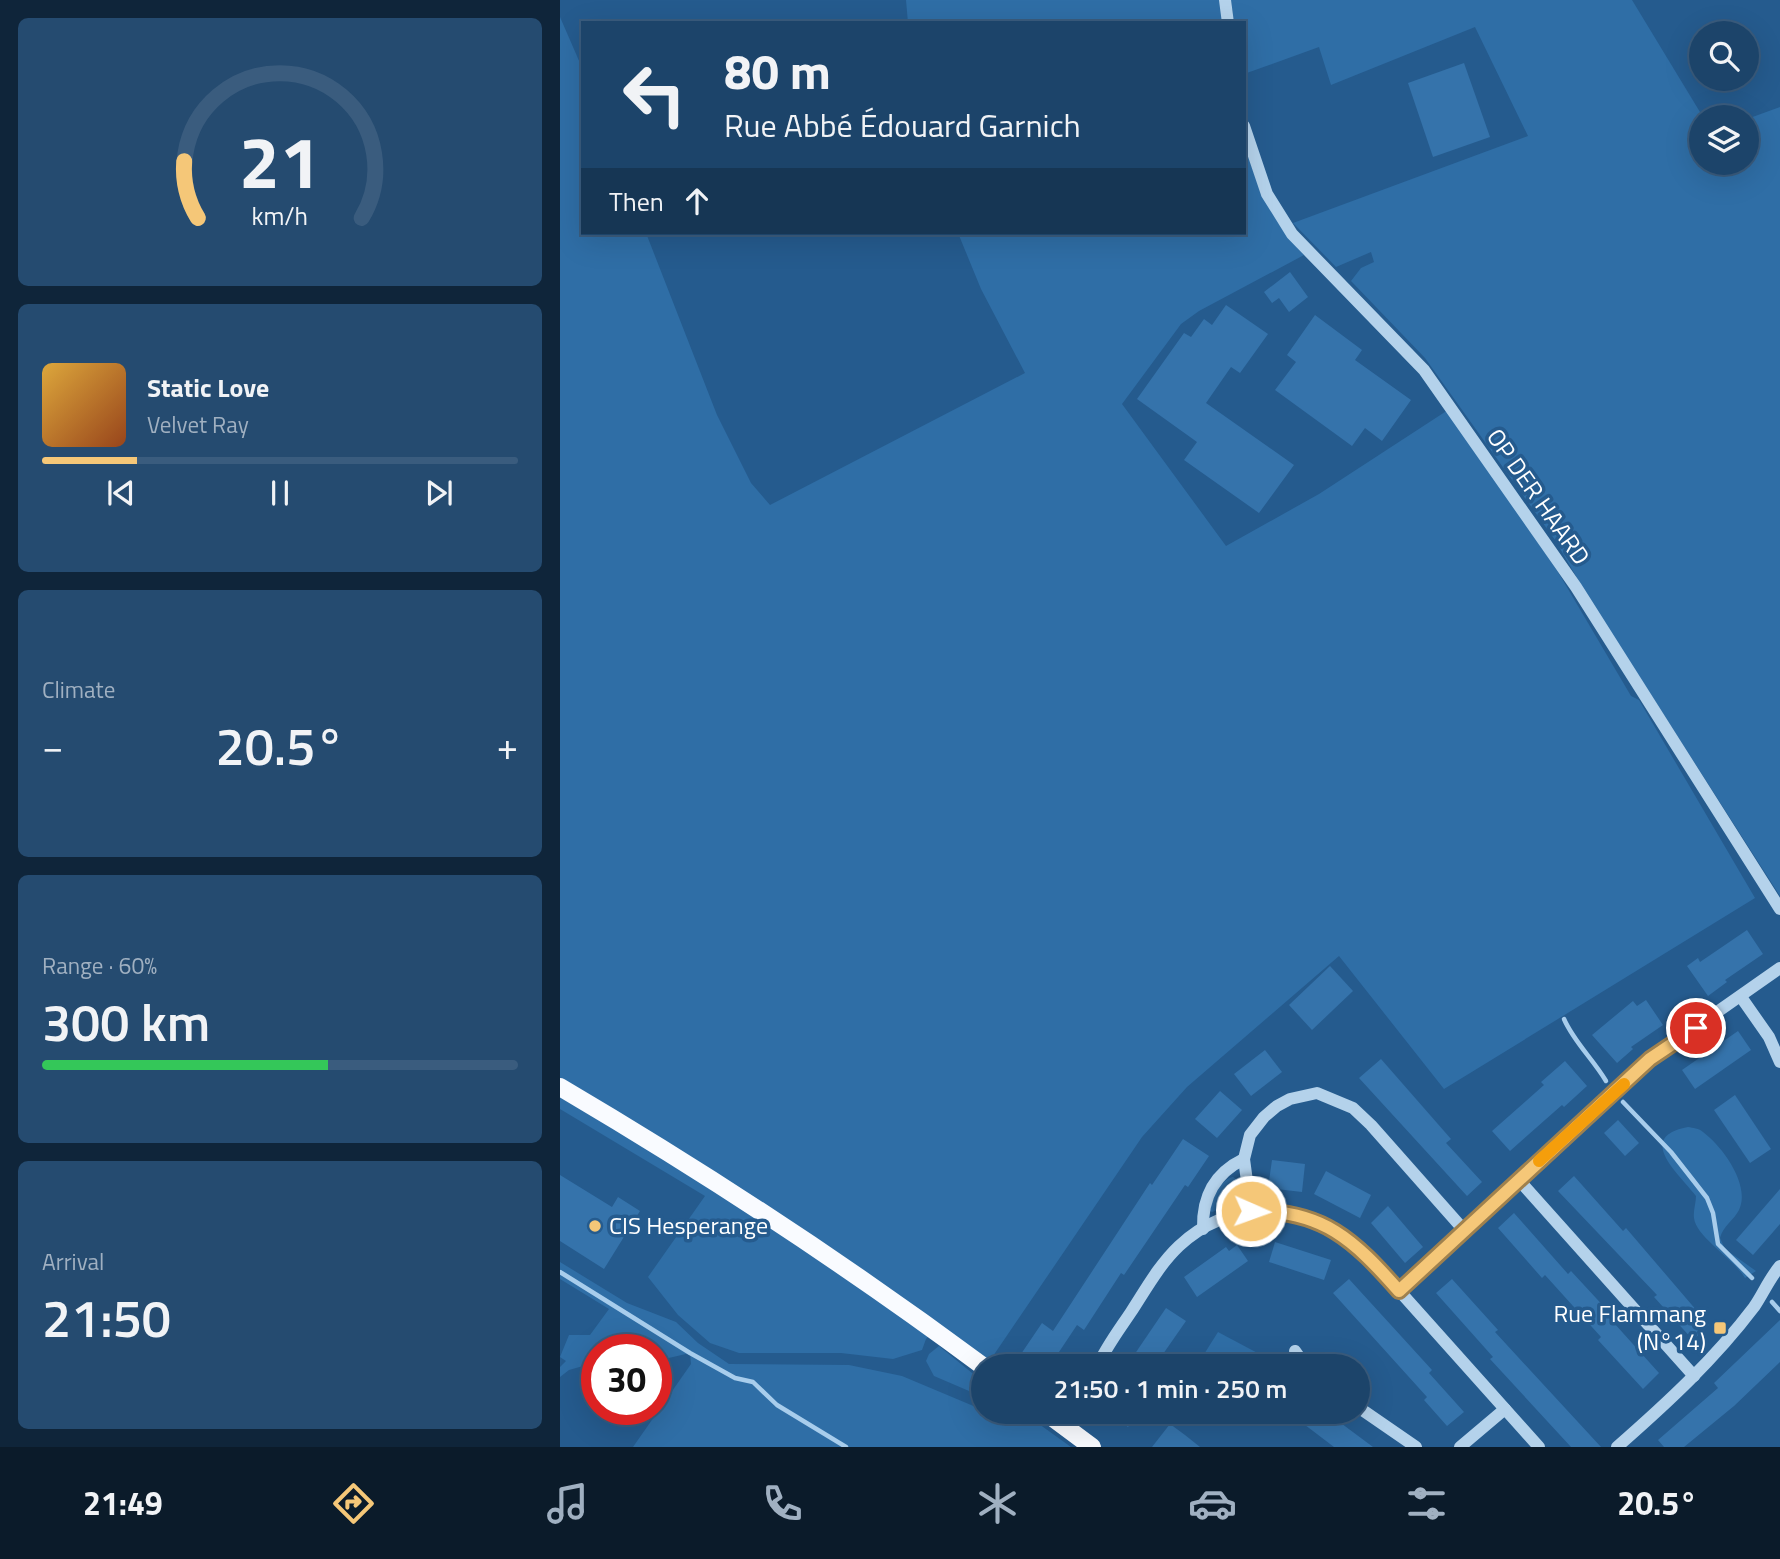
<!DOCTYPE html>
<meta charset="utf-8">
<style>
:root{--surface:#1c446a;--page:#254b70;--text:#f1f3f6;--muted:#a0b0c1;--line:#3a5c7e;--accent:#f5c778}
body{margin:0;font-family:"Titillium Web",sans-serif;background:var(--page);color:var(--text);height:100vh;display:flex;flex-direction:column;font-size:26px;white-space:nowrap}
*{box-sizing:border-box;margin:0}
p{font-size:23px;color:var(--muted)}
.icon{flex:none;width:38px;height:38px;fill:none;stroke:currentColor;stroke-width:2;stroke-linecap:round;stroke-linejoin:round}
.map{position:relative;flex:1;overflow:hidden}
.details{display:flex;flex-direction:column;gap:18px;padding:18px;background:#0f253a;width:560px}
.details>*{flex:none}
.banner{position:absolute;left:21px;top:21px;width:665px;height:214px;border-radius:0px;box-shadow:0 7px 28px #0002,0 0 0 2px var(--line);background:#1c446a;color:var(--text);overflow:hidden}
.buttons{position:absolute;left:1129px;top:21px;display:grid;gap:14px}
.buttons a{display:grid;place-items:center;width:70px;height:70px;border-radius:50%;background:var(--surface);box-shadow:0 7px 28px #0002,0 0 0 2px var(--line);font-size:35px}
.speed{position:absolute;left:21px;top:1334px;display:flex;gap:14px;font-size:35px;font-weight:700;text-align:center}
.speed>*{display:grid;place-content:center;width:91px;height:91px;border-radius:50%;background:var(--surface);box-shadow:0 7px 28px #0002,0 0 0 2px var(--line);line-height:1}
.speed .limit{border:10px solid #d22;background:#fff;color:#111}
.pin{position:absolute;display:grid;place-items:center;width:60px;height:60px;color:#fff;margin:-30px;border:4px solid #fff;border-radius:50%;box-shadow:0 2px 7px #0007}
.me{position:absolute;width:77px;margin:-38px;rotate:92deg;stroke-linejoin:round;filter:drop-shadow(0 0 5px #0008)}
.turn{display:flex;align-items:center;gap:24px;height:147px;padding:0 28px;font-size:32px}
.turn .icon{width:91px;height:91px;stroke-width:2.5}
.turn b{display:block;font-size:49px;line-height:60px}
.then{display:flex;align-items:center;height:66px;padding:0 28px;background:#0003;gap:14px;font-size:26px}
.big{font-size:52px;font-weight:600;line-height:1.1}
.details .card{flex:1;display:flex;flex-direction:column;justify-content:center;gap:10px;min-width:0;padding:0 24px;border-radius:10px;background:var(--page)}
.details .dial{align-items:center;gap:0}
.dial svg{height:182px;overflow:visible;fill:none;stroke:var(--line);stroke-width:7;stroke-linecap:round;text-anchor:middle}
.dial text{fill:var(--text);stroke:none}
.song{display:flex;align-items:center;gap:21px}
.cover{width:84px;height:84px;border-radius:10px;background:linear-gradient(135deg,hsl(40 70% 55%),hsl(20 70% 35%))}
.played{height:7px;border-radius:4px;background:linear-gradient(90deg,var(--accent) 20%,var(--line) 20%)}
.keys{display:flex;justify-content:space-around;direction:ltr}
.heat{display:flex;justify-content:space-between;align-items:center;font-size:38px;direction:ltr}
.charge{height:10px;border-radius:5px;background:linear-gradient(90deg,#34c759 60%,var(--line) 0)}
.trip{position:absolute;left:411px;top:1354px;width:399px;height:70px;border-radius:35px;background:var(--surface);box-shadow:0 7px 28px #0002,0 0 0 2px var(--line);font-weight:600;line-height:70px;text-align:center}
.tabs{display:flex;height:112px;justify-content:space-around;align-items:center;background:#0b1b2a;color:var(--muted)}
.tabs .icon{width:49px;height:49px}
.tabs .current{color:var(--accent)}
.tabs b{font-size:32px;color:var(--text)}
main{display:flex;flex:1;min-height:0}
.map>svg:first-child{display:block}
</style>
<main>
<section class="details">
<div class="card dial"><svg viewBox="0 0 100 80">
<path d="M14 69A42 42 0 1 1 86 69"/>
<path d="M14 69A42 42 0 0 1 8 44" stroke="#f5c778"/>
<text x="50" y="56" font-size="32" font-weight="700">21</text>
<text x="50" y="72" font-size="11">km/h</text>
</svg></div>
<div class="card">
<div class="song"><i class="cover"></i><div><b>Static Love</b><p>Velvet Ray</p></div></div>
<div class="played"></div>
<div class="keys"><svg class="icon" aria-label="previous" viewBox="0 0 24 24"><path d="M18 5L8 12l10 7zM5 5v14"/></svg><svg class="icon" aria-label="pause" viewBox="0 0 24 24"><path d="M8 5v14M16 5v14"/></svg><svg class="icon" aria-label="next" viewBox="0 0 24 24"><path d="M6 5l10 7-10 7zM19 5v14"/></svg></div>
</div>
<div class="card"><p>Climate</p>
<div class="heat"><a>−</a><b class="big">20.5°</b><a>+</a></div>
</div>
<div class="card"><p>Range · 60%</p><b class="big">300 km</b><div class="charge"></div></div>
<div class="card"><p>Arrival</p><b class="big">21:50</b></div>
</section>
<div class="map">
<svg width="1220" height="1447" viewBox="0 0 1220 1447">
<rect width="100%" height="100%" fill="#255b8e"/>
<g fill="#2f6ea6">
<path d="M346,0H661L664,23H348Z"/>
<path d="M671,0H1072L1143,117H1141V163H1186L1187,119L1220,107V896L1027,595L995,540L865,358L791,281L801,268L814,262L811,252L776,267L733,223L968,136L915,27L771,85L759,47L684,74V23H674Z"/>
<path d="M0,17L23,70V233H86L157,415L191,483L210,505L465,373L421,289L398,233H684V143C700,193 709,216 744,255L639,311L621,324L562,404L666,546L759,494L888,410L998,572L1071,696L1079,700L1195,898L884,1089L779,956L627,1087L582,1137L429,1362L379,1325L366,1339L362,1350L333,1359L281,1353H179L150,1343L118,1315L88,1277L145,1196L0,1109Z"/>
<path d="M1128,1127C1133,1128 1139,1128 1143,1132C1162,1146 1191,1185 1179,1210C1174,1220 1163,1226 1160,1238L1165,1249L1196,1271L1185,1278C1174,1259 1136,1237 1134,1218C1133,1211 1136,1203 1136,1196C1118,1173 1075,1137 1128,1127Z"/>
<path d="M673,1177L676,1179L678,1197L673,1205L652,1212L649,1210C654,1198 659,1180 673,1177Z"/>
<path d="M0,1262L67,1303L116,1322L138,1343L169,1364L289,1365L342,1376L423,1410L424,1412L463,1426L472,1419L511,1447H73L131,1364L130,1353L96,1361V1349H37V1362L9,1370L0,1377V1367L6,1361L0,1357L9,1335H30L49,1309L0,1279Z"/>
<path d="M658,1332L705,1357L697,1367H636Z"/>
<path d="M379,1346L423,1382V1397L374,1376L366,1361L369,1354Z"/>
</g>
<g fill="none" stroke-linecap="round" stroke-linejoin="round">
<g stroke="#a8cdec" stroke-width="4.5">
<path d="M1004,1019C1014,1042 1033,1059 1046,1081"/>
<path d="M1063,1102L1111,1152L1147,1198L1153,1213L1158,1244L1192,1278"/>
<path d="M0,1272L130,1353L175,1378L193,1382L217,1405L286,1447"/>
<path d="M1212,1302L1220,1311"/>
</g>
</g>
<g fill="#3573ab">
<path d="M904,63L930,137L873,157L848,83Z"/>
<path d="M730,272L748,297L729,312L719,298L712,303L704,292Z"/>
<path d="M666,305L708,334L680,373L671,367L646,403L734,465L699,513L624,460L637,442L577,399L624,333L631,337L644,319L652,325Z"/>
<path d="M755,315L802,350L795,360L851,400L822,441L805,428L792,446L715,390L736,362L727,355Z"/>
<path d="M1187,930L1203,954L1165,980L1167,982L1148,996L1127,966L1138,958L1140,962Z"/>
<path d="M770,966L793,991L752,1030L729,1005Z"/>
<path d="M1086,1000L1103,1025L1071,1047L1073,1049L1057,1063L1032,1035L1073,1001L1077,1006Z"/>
<path d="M1178,1031L1191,1050L1135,1089L1122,1070Z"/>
<path d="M705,1050L722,1072L691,1096L674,1074Z"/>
<path d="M821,1059L891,1139L886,1143L922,1182L907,1196L799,1078Z"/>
<path d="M1005,1061L1027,1086L1004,1107L1002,1105L950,1151L932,1131L984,1085L981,1082Z"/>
<path d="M660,1091L682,1110L657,1138L635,1119Z"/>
<path d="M1175,1095L1211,1149L1190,1163L1154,1110Z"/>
<path d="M1058,1120L1079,1143L1065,1156L1044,1133Z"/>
<path d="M623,1139L649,1156L628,1187L625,1185L564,1275L561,1273L524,1330L517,1325L489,1367H479L461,1354L482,1323L493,1331L590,1183L592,1185Z"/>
<path d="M712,1160L745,1164L742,1192L708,1188Z"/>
<path d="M766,1171L811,1195L800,1218L754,1194Z"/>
<path d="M0,1175L52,1207L58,1197L80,1211L44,1269L0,1241Z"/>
<path d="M1014,1176L1063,1231L1066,1228L1149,1325L1133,1340L1094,1297L1097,1295L998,1191Z"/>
<path d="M1220,1189V1224L1193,1255L1176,1240Z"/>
<path d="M828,1206L863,1247L845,1263L811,1223Z"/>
<path d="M954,1213L1008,1274L1011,1271L1048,1311L1045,1313L1099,1373L1083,1389L1038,1340L1041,1337L985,1275L982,1278L938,1228Z"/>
<path d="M715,1242L771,1260L764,1280L709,1262Z"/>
<path d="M677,1245L688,1261L637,1297L624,1277L666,1247L669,1251Z"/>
<path d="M789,1279L872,1370L869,1373L904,1412L887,1426L864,1400L867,1397L773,1293Z"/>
<path d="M892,1279L938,1330L935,1332L1041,1447H1011L930,1359L933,1357L876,1293Z"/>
<path d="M606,1308L626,1321L594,1367H578L570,1361Z"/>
<path d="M1220,1320V1362L1174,1406L1124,1447H1104L1098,1440L1158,1388L1154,1383Z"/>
<path d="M547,1412H578L568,1427Z"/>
<path d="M728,1412H766L813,1447H774Z"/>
<path d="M610,1424L625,1435L640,1447H592Z"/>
</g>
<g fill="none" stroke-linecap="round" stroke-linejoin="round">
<g stroke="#b4d2eb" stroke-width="12">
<path d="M665,0L668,23"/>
<path d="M684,126L707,194L732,234L864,370L1016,587L1220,909"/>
<path d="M1181,997L1209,1037L1220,1062"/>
<path d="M958,1179L1134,1376"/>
<path d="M691,1211L684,1159L690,1135L704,1117L717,1106L730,1099L757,1093L793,1108L811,1125L903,1229"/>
<path d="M643,1229C642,1197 655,1173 684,1159"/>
<path d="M839,1291L1090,1059L1220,968"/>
<path d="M735,1351L746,1367"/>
<path d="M537,1367C546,1347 559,1330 571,1312C586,1289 599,1265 619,1246C673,1195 746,1206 801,1248L979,1447"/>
<path d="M798,1407L856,1447"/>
<path d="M508,1429L516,1412"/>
<path d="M900,1447L945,1409"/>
<path d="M1057,1447C1106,1404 1154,1360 1194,1307C1203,1294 1209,1279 1220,1266"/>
</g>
<g stroke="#f9fbff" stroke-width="18">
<path d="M0,1087C146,1173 288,1266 424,1367"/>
<path d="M485,1412L532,1447"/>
</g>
</g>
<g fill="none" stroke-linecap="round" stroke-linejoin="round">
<defs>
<path id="route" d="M691,1211C763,1210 794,1240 839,1291L1090,1059L1136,1028"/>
</defs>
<use href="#route" stroke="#9f814e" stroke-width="18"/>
<use href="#route" stroke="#f5c778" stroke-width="12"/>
<path stroke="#f59e0b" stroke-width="12" d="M979,1161L1064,1084"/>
</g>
<g fill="#f5c778" stroke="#255b8e" stroke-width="2.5">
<circle cx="35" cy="1226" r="7"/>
<rect x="1153" y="1321" width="14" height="14" rx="3.5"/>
</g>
<g text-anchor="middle" stroke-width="7" stroke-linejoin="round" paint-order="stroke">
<g font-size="24" fill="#fff" stroke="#255b8e">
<text transform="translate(978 497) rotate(55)" y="8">OP DER HAARD</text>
</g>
<g font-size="24" fill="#fff" stroke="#255b8e" text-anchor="start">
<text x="49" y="1234">CIS Hesperange</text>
<text x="1146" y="1322" text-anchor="end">Rue Flammang<tspan x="1146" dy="28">(N°14)</tspan></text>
</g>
</g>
</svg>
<div class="buttons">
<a><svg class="icon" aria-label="search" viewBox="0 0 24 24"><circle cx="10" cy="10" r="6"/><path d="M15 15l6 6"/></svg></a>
<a><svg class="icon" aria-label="layers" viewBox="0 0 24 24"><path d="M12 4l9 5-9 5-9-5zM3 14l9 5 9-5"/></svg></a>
</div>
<div class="speed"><div class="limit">30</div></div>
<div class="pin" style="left:1136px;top:1028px;background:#d93025"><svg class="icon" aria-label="arrive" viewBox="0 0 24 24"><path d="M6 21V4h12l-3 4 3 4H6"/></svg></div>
<svg class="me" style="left:691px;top:1211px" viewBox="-20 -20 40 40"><circle r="17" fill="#f5c778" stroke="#fff" stroke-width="3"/><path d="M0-11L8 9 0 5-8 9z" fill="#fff"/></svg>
<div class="trip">21:50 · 1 min · 250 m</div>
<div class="banner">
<div class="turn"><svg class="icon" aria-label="left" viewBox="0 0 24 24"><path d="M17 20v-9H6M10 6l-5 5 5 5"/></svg><div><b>80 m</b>Rue Abbé Édouard Garnich</div></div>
<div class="then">Then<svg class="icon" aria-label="ahead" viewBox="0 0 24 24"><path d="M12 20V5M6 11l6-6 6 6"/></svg></div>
</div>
</div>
</main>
<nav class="tabs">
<b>21:49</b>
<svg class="icon current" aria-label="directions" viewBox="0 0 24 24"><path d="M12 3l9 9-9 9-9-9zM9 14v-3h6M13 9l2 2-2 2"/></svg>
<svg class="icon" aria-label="music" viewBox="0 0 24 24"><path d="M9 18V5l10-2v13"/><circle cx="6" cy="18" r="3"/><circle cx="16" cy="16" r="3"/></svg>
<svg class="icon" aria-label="phone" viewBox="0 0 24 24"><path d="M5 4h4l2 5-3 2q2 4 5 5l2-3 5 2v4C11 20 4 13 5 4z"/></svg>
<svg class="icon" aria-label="climate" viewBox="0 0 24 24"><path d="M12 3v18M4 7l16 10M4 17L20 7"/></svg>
<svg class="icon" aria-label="car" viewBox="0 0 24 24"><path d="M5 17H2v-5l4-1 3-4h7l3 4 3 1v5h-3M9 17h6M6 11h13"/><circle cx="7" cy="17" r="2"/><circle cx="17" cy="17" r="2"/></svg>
<svg class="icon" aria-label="filters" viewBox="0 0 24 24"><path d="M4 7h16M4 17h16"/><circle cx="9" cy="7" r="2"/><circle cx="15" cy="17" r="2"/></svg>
<b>20.5°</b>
</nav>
